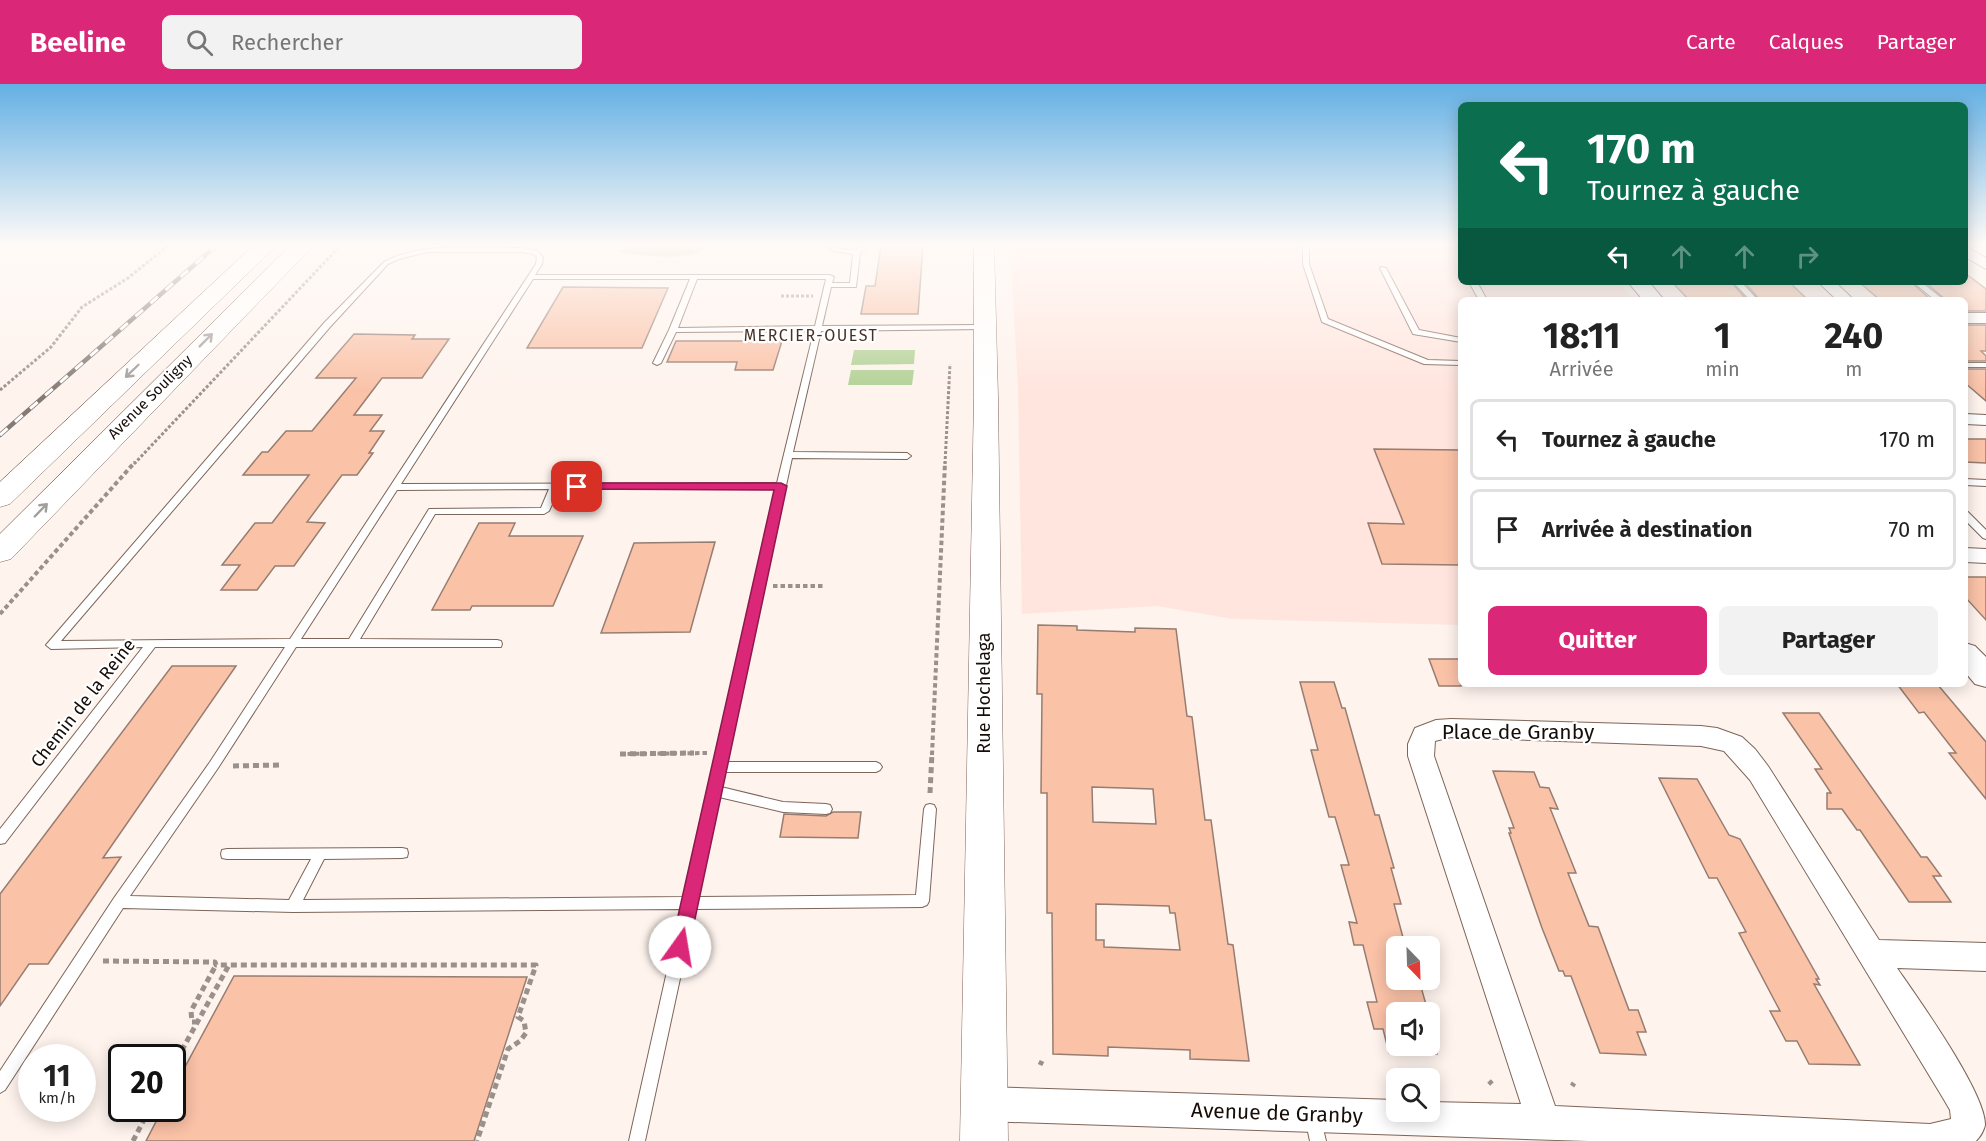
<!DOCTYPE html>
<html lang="fr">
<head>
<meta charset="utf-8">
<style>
  body { margin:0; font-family:"Fira Sans",sans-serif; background:#f2f2f2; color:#222; height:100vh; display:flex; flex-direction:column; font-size:22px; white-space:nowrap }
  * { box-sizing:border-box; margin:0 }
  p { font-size:20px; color:#767676 }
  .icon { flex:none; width:33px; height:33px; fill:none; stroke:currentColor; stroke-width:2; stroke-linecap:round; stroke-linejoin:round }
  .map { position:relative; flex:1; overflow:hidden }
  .details { position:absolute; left:1458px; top:213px; width:510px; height:390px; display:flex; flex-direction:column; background:#fff; border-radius:9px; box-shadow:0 3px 15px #0003 }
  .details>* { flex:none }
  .top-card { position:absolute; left:1458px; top:18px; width:510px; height:183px; border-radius:9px; box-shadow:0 3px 15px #0003; background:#0b6e4f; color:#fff; overflow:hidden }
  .needle { width:39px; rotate:157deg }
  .tools { position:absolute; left:1386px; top:852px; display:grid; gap:12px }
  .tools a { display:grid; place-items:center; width:54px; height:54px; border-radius:9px; background:#fff; box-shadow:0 3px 15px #0003; font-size:30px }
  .speed { position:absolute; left:18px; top:960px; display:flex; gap:12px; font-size:30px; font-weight:700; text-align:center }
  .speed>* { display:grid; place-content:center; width:78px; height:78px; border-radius:50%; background:#fff; box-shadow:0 3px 15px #0003; line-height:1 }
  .speed small { font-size:15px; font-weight:400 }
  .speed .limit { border:3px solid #111; border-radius:9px; background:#fff; color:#111 }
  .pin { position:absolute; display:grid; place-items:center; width:51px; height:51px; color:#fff; margin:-26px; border-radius:12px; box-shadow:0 3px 9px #0006 }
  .me { position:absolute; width:66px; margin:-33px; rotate:13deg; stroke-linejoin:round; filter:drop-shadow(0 0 4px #0008) }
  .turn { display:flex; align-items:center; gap:21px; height:126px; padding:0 30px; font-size:27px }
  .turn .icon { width:78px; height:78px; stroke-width:2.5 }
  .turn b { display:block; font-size:42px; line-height:51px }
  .lanes { display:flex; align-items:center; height:57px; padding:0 30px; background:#0003; justify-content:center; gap:30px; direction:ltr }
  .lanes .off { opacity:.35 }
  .eta { display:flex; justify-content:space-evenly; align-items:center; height:102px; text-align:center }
  .eta b { font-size:36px; font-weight:700; line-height:42px }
  .action { display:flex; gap:12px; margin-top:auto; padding:12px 30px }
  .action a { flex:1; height:69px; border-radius:9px; background:#db2777; color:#fff; font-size:24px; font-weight:700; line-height:69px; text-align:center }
  .action a+a { background:#f2f2f2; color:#222 }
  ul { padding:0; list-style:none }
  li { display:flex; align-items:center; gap:18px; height:81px; margin:0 12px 9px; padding:0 18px; border:3px solid #e0e0e0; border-radius:9px }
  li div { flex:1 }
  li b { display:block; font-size:22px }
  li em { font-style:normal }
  header { display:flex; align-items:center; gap:36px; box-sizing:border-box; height:84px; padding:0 30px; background:#db2777; color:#fff }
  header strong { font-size:28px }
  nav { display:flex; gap:33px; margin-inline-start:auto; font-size:21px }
  .search { width:420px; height:54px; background:#f2f2f2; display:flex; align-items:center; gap:15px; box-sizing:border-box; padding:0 21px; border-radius:9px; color:#767676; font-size:22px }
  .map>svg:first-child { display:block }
</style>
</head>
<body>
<header>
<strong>Beeline</strong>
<div class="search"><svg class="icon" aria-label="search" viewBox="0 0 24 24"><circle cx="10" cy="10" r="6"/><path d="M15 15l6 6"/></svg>Rechercher</div>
<nav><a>Carte</a><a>Calques</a><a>Partager</a></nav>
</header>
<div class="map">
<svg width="1986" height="1057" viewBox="0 0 1986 1057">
  <rect width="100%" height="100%" fill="#fef3ed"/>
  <path fill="#ffe5de" d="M1010,161H1461V198H1618L1634,216H1461V541L1233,535L1157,522L1022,530L1018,303Z"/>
  <path fill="#b2d195" d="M624,161H710C691,180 643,171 619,168L627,162Z
    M854,266H915L914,280L851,281Z
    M851,286H914L912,301H848Z"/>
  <path fill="#fac2a7" stroke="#977d71" stroke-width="1.5" fill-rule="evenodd" d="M881,161H923L918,230H861L866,202H875Z
    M1965,189L1986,205V227H1965V216H1946L1925,198H1965Z
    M1672,198H1731L1747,216H1689Z
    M1744,198H1789L1808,216H1760Z
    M1859,198H1911L1931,216H1880Z
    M563,203L668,204L642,264H527Z
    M1965,241H1986V267H1981L1986,272V277H1965Z
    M354,250L415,251L412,255H449L422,294H382L354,331H382L370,347H384L369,369H373L357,391H342L307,438L325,439L294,482H275L257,506H221L240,481H222L255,439H272L309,391H243L262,368H268L286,347H312L356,294H316Z
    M676,257H782L773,286H735L737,278H667Z
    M1965,285H1986V317L1965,299Z
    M1965,355H1986V379L1965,378Z
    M1374,365L1461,366V481L1382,480L1368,439L1404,440Z
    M479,439H515L509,452H583L553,522H472L470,526H432Z
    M715,458L690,548L601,549L634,459Z
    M1965,493H1986V536L1965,513Z
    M1038,541L1077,542V546L1135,548V544L1176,545L1187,632L1192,633L1205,736H1211L1228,860L1233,861L1249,977L1190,975V966L1108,963V972L1053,970L1052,829H1047V709H1041L1042,610H1037ZM1092,703L1153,705L1156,740L1093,738ZM1096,820L1169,822L1170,829H1175L1180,866L1104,863V856H1096Z
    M1429,575H1461V602H1439Z
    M172,582H236L103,774L121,773L48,880H29L0,922V810Z
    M1300,598H1334L1342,624H1345L1375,731H1379L1394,784H1391L1401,820H1394L1405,861L1410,862H1396V896H1419L1427,924H1424L1425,928H1396V962H1430V943L1437,970L1389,969L1383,945H1374L1367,918H1377L1363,861H1354L1349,838L1357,839L1341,781H1349L1335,733H1329L1311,666H1318Z
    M1897,600L1938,601L1986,658V715L1949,669H1956L1924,628L1919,629Z
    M1783,629H1819L1921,773H1927L1941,792H1933L1951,818H1909L1860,746H1857L1842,725H1827V709H1831L1815,685H1822Z
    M1493,687L1534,688L1540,703L1549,704L1558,725L1550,724L1576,789H1568L1589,842L1598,843L1629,926H1638L1646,948H1637L1646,971L1600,969L1571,892H1565L1563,887H1559L1542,844L1509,749H1511L1509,744H1514Z
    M1659,694L1697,695L1729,751L1740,755L1819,895H1816L1820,901L1814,900L1860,981L1809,980L1797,957H1786L1770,927H1780L1739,849L1746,848L1717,794H1709Z
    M833,728H861L858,754L780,753L784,730L826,732Z
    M234,892L527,893L474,1057H146L163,1024H172V1007Z"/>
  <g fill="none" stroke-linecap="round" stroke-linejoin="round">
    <defs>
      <path id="service" d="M822,161C833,161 842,167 853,166C860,165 865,160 872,161L860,169L856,203H831L822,242L984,241L988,243L984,245L821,247L793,368L907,369L911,372L907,375L792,374L726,678H876L880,680L882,683L880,686L876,688H724L721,703L783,718L826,720L830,721L832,725L830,729L826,730L783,728L719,713L697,813L916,811L924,725L926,721L930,720L934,721L936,725L929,817L927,821L922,823L695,825L645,1057H629L681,825L293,828L123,824L5,1006L0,1009V987L114,814L210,678L285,563H155L5,759L0,760V745L143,563L51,565L46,561L324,239L384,178C422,157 479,164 522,164L537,167L543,173L542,180L535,191H830L834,193L832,199H850L853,170L834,167ZM427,168H522L533,170L537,173L536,180L290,555L61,557L330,243L388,180L399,175ZM533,195H690L669,246L653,279L657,281L661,279L676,248L814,247L777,399L401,400ZM697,195H826L815,242L678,244ZM549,405L541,424L429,425L349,555H301L397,406ZM559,405H776L684,813L303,816L324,775L402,774L407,773L408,769L407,765L402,764L227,765L222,766L221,770L222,774L227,775H311L289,816L130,812L218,684L296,563H501L502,560L501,557L497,556L360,555L435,430H544L549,427Z
        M1303,161H1309V180L1328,235L1428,276L1461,277V281L1424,280L1322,238L1303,180Z
        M1381,183L1386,184L1419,246L1461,254V258L1413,250L1380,184Z
        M1469,198H1477L1487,216H1479Z
        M1733,198H1741L1758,216H1750Z
        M1913,198H1921L1944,216H1935Z
        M1965,279H1986V283H1965Z
        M1965,395L1986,396V402L1965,401Z
        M1965,427L1968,428L1986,446V455L1983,454L1965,436Z
        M1313,1026L1319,1028L1326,1057H1310L1305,1034L1307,1028Z"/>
      <path id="minor" d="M1965,162L1986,174V185L1965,173Z
        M1818,198H1835L1854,216H1837Z
        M1965,229H1986V239H1965Z
        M1965,330L1986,331V341L1965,340Z
        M1965,464L1986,465V479L1965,478Z
        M1451,635L1701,642L1717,644L1742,653L1755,665L1768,682L1879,856L1986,859V887L1897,884C1917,913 1986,1009 1985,1041C1984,1046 1980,1053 1976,1057H1588L984,1037L972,1032L967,1020L972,1008L984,1003L1396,1016V1028H1430V1018L1521,1020L1408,672V660L1415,644L1436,636ZM1451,653L1701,662L1724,667L1750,696L1943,1014L1950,1026L1951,1035L1930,1040L1555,1022L1434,672L1435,657Z"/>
      <path id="tertiary" d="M1628,198H1649L1664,216H1643Z
        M1965,559L1975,562L1986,573V603L1975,600L1965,588Z"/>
      <path id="secondary" d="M974,161H994L998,314L1008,1057H960L974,314Z"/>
      <path id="trunk" d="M254,161H277L10,420L0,423V398Z
        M291,161H314L11,475L0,478V450Z"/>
    </defs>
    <use href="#service" stroke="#7d6559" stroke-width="2"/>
    <use href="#minor" stroke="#7d6559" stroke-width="2"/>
    <use href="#tertiary" stroke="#7d6559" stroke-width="2"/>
    <use href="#secondary" stroke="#7d6559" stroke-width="1"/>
    <use href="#trunk" stroke="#7d6559" stroke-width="1"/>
    <path stroke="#9b918c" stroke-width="3" stroke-dasharray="3 2" stroke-linecap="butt" d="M781,212H813
      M0,306L51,263L82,223L128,194L169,161
      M134,380L341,161
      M945,380L950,280"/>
    <path stroke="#9b918c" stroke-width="4" stroke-dasharray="4.5 3" stroke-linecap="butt" d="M773,502H823
      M0,530L135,378
      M620,670L707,669
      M932,671L945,378"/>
    <path stroke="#9b918c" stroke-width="5" stroke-dasharray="6 4" stroke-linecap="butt" d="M620,670L694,669
      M233,682L280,681
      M930,709L932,669
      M103,877L215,878L216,881H536L518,933L524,937L526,949L520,957L508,965L477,1057
      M198,938H192L191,927L216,881
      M1040,981L1042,977
      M172,984L229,881
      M1489,997L1492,1000
      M1572,1002L1574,999
      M133,1057L150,1024"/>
    <use href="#service" fill="#fff" fill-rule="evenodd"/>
    <use href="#minor" fill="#fff" fill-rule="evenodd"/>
    <use href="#tertiary" fill="#fff" fill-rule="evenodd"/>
    <use href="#secondary" fill="#fff" fill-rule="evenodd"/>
    <use href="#trunk" fill="#fff" fill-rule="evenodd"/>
    <defs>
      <path id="rail" d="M0,351L217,161"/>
    </defs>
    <use href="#rail" stroke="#857b75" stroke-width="4.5"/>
    <use href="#rail" stroke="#fff" stroke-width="3" stroke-dasharray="10" stroke-linecap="butt"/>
  </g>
  <defs><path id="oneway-shaft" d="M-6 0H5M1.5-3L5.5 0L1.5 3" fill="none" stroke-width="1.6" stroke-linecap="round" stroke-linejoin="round" transform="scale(1.5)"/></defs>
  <g stroke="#a29e9c">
    <use href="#oneway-shaft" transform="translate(206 256) rotate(-45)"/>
    <use href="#oneway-shaft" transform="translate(132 287) rotate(136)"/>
    <use href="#oneway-shaft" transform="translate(41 426) rotate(-46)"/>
  </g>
  <linearGradient id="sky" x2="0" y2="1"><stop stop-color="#63b0e4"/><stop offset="0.52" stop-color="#fffaf7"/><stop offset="1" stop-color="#fffaf7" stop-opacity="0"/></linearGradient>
  <rect width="1986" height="309" fill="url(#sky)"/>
  <path fill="#db2777" stroke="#8e194d" stroke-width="1.5" d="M577,399H781L787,402L689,863L687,869L680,871L674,869L671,863L774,406L573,405L571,403Z"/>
  <g text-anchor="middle" stroke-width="4.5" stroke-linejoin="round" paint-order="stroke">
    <g font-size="15" fill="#160d08" stroke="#fff">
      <text transform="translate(150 313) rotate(-45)" y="5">Avenue Souligny</text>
    </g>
    <g font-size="16" letter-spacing="1.5" fill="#473127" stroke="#fff">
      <text x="811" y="257">MERCIER-OUEST</text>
    </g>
    <g font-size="18" fill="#160d08" stroke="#fff">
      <text transform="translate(984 609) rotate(-90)" y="6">Rue Hochelaga</text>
      <text transform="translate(83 619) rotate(-52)" y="6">Chemin de la Reine</text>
    </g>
    <g font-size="21" fill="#160d08" stroke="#fff">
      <text x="1518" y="655">Place de Granby</text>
      <text transform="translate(1277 1029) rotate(2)" y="7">Avenue de Granby</text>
    </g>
  </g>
</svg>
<div class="tools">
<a><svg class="needle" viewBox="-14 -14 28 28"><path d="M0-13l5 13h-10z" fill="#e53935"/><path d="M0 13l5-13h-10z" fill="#767676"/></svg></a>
<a><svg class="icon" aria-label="sound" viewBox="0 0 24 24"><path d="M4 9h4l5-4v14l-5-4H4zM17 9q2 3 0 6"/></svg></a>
<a><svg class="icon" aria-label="search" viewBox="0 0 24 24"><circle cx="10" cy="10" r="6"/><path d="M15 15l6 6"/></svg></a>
</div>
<div class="speed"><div>11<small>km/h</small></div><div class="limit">20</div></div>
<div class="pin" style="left:577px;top:403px;background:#d93025"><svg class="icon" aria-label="arrive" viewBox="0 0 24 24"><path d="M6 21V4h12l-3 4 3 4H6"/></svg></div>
<svg class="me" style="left:680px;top:863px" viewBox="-20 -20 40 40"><circle r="19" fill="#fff"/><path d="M0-13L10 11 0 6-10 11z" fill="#db2777"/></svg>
<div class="top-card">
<div class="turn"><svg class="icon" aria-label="left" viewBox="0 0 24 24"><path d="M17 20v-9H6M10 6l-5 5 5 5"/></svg><div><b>170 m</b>Tournez à gauche</div></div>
<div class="lanes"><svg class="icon" aria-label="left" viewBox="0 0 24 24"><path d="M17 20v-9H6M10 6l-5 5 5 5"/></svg><svg class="icon off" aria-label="ahead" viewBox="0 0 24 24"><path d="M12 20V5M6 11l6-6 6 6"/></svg><svg class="icon off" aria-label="ahead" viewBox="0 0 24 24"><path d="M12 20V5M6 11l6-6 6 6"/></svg><svg class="icon off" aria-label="right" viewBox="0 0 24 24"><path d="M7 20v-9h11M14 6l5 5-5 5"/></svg></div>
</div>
<section class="details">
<div class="eta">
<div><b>18:11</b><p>Arrivée</p></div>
<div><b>1</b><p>min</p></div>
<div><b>240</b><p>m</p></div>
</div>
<ul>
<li><svg class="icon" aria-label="left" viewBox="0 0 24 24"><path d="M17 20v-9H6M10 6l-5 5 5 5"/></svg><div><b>Tournez à gauche</b></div><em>170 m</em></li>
<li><svg class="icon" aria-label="arrive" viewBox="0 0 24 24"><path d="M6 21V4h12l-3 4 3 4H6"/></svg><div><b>Arrivée à destination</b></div><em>70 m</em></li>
</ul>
<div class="action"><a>Quitter</a><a>Partager</a></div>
</section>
</div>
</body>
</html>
